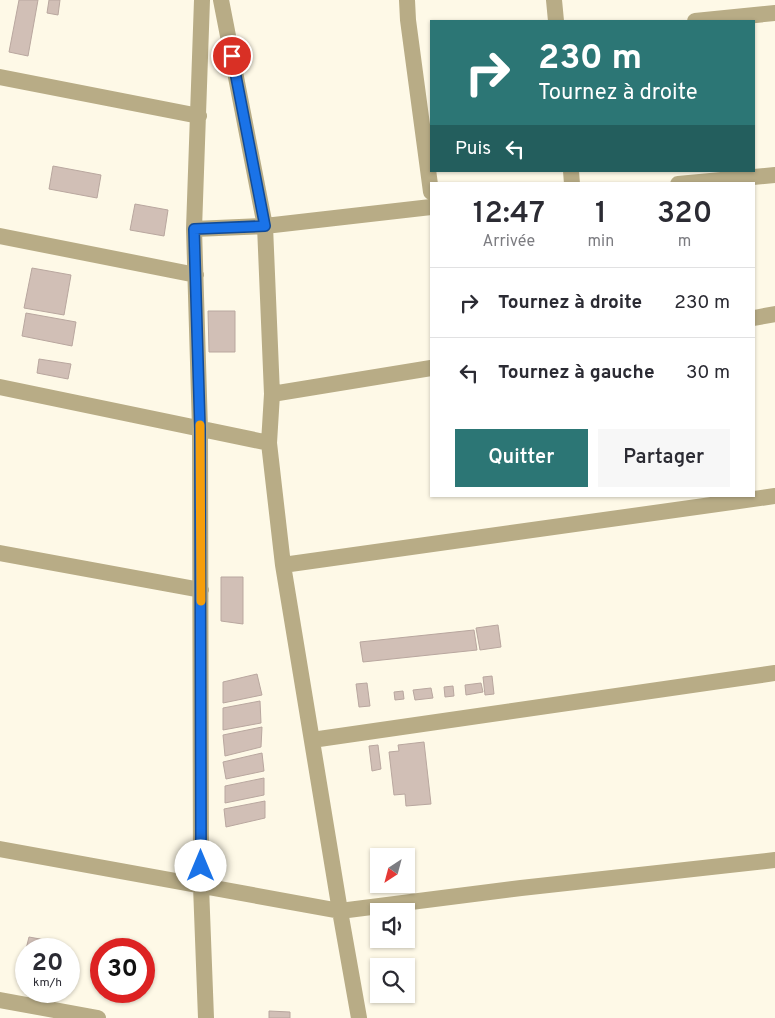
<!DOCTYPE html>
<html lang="fr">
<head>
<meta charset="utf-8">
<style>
  body { margin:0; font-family:Overpass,sans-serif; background:#f7f7f7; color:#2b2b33; height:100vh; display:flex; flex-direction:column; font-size:19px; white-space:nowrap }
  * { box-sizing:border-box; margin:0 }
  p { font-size:16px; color:#7c7c81 }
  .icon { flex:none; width:28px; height:28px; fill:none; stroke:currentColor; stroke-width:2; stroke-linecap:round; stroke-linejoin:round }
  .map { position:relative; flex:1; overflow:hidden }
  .drawer { position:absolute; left:430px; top:182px; width:325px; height:315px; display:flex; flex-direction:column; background:#fff; border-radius:0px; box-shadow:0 1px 4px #0004 }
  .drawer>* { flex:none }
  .guide { position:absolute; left:430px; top:20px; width:325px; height:152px; border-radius:0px; box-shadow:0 1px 4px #0004; background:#2c7675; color:#fff; overflow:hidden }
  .needle { width:32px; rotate:216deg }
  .tools { position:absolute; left:370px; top:848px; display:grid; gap:10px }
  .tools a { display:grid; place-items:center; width:45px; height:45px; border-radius:0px; background:#fff; box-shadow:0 1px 4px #0004; font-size:25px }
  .speed { position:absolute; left:15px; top:938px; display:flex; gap:10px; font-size:25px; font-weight:700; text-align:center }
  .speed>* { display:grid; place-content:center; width:65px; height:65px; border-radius:50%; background:#fff; box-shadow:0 1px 4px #0004; line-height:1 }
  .speed small { font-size:12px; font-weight:400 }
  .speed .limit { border:8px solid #d22; background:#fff; color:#111 }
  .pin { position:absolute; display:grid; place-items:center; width:42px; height:42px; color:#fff; margin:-21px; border:2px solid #fff; border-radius:50%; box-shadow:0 1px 5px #0007 }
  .me { position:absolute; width:55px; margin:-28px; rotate:0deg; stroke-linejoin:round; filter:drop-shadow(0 0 4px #0008) }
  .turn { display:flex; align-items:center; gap:18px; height:105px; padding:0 25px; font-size:22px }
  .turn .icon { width:65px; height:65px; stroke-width:2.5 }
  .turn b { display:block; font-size:35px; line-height:42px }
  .then { display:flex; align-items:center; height:48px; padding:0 25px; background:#0003; gap:10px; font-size:19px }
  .eta { display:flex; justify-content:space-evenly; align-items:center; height:85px; text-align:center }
  .eta b { font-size:30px; font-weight:600; line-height:35px }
  .action { display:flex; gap:10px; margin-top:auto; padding:10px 25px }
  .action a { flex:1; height:58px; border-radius:0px; background:#2c7675; color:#fff; font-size:20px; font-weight:600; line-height:58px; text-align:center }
  .action a+a { background:#f7f7f7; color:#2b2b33 }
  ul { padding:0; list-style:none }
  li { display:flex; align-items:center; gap:15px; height:70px; padding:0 25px; border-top:1px solid #e1e1e2 }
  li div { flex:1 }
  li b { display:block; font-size:19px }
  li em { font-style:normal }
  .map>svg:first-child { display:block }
</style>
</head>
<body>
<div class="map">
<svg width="775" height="1018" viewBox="0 0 775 1018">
  <rect width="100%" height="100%" fill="#fef9e7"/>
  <path fill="#d1bfb6" stroke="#b9a79f" d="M19,0H38L28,56L9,52Z
    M49,0H60L58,15L47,13Z
    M53,166L101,175L97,198L49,189Z
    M135,204L168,210L164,236L130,230Z
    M32,268L71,275L64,315L24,308Z
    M208,311H235V352H209Z
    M26,313L76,322L72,346L22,336Z
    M39,359L71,364L68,379L37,373Z
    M221,577H243V624L221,621Z
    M498,625L501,647L480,650L476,628Z
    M474,630L477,650L363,662L360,642Z
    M257,674L262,695L223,703V682Z
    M492,676L494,694L485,695L483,677Z
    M367,683L370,706L359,707L356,684Z
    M481,683L483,692L466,695L465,685Z
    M453,686L454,696L445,697L444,687Z
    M431,688L433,698L415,700L413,690Z
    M403,691L404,699L395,700L394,692Z
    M260,701L261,723L223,730V708Z
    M262,727L261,747L225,756L223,735Z
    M424,742L431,804L406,806L405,794L394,795L389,752L399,751L398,745Z
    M378,745L381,769L372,771L369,746Z
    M262,753L264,771L226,779L223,762Z
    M264,778V795L225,803V786Z
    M265,801V818L226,827L224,809Z
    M29,937L62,943L61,949H26Z
    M269,1011L290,1012V1018H269Z"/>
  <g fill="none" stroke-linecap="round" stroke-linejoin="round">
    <path stroke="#b8ac86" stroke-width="16" d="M202,0L194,229L200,429L201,886L206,1018
      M221,0L265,226L272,394L269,443L283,565L340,911L359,1018
      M407,0L408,20L431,192
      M554,0L556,21
      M695,21L775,13
      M0,77L199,116
      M571,171L572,184
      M678,184L775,175
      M194,229L265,226L431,207
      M0,236L196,275
      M754,318L775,314
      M0,387L269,443
      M272,394L431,368
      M0,553L201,590
      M283,565L775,496
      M312,740L775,673
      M0,849L340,911L521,888L775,860
      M0,1000L98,1018"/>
  </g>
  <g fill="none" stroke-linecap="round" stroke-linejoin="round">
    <defs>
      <path id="route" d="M201,866L200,429L194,229L265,226L232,56"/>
    </defs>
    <use href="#route" stroke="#114b97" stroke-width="12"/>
    <use href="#route" stroke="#1a73e8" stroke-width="9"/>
    <path stroke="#f59e0b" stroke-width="9" d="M200,425L201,601"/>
  </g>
</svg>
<div class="tools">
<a><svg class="needle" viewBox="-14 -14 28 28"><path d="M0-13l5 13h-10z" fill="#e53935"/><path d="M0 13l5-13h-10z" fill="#7c7c81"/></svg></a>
<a><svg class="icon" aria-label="sound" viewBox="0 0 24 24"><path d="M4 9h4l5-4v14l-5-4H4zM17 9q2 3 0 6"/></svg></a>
<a><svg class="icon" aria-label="search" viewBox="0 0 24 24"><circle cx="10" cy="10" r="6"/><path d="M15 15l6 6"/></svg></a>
</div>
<div class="speed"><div>20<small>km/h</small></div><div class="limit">30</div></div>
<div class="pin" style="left:232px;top:56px;background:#d93025"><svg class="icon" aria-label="arrive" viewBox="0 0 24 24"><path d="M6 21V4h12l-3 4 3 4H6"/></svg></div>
<svg class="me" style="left:201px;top:866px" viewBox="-20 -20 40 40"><circle r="19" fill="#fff"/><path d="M0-13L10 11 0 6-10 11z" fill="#1a73e8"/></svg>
<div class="guide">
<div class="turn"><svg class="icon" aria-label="right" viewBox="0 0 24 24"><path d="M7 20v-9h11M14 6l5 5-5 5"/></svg><div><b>230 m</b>Tournez à droite</div></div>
<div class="then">Puis<svg class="icon" aria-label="left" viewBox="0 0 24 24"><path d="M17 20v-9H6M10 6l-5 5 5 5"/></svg></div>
</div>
<section class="drawer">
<div class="eta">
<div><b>12:47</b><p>Arrivée</p></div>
<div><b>1</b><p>min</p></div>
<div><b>320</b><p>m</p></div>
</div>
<ul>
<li><svg class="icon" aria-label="right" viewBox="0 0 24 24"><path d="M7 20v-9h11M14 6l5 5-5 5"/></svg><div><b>Tournez à droite</b></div><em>230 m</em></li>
<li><svg class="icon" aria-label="left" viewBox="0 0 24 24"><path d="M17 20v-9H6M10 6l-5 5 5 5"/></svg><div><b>Tournez à gauche</b></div><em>30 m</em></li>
</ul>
<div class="action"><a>Quitter</a><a>Partager</a></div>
</section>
</div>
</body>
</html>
